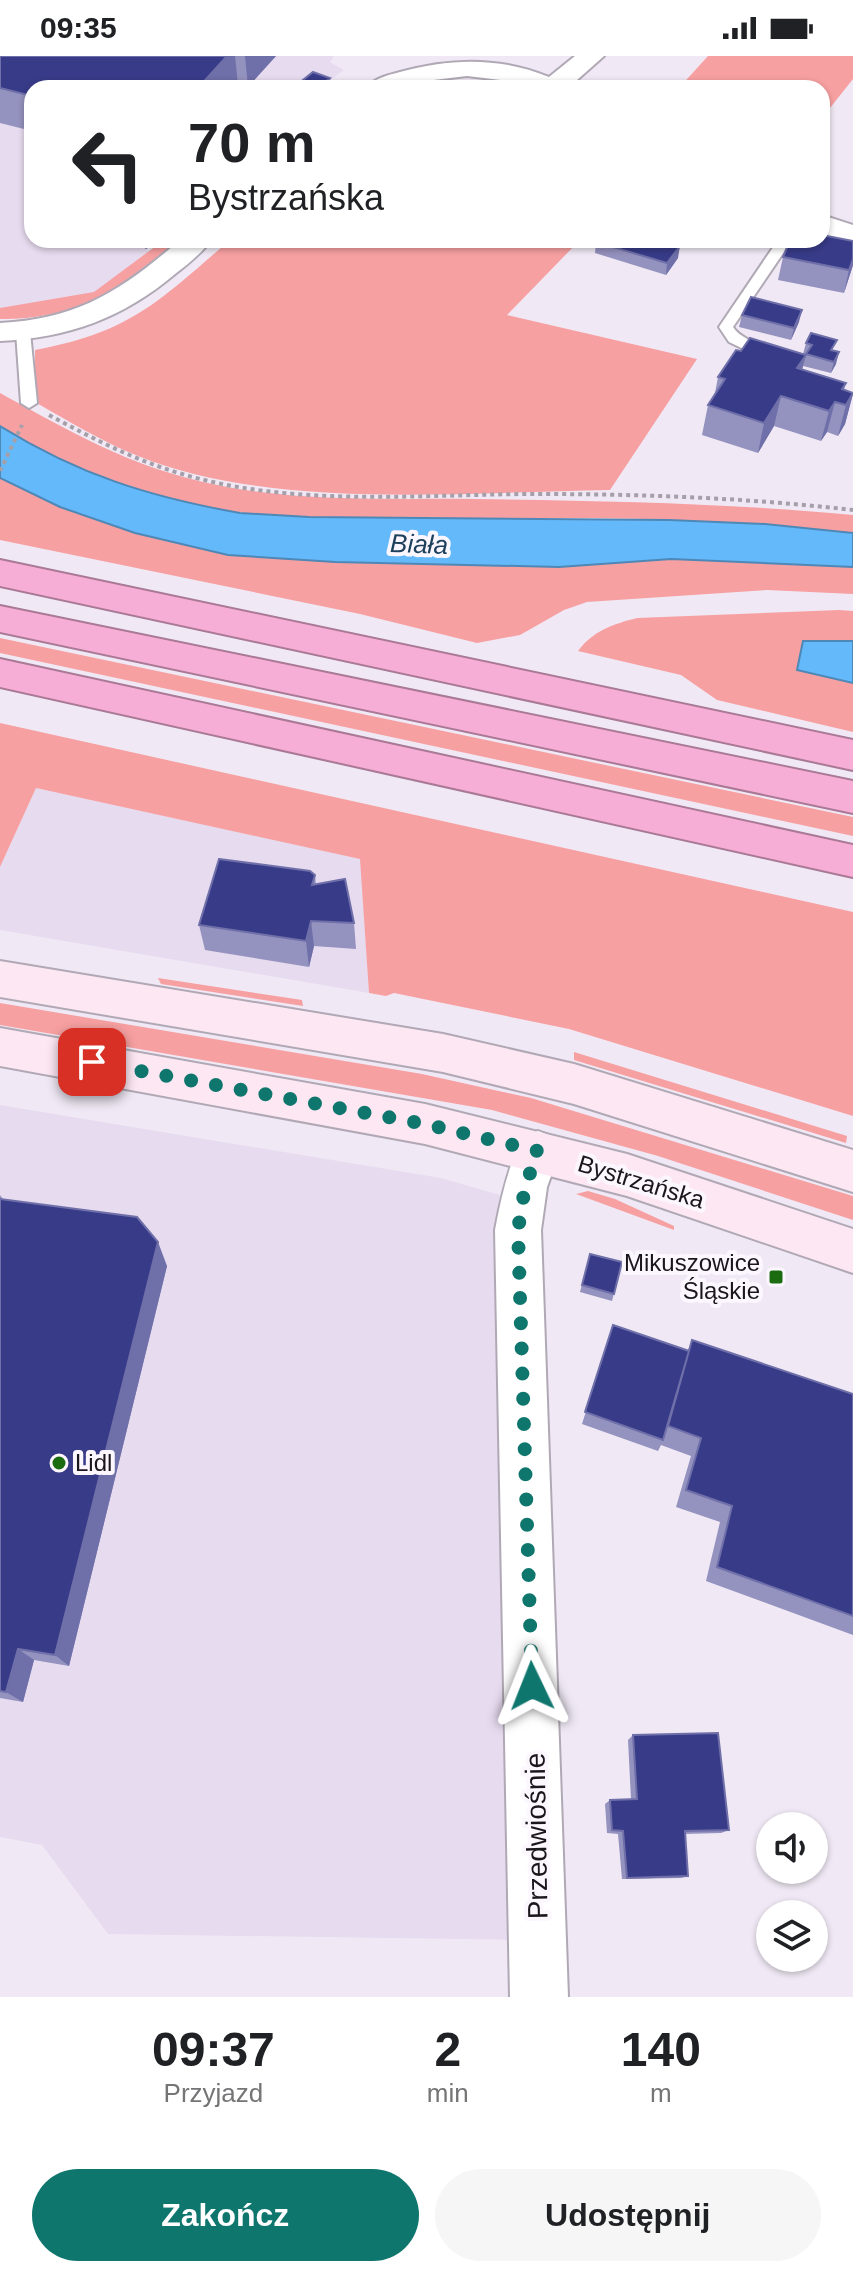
<!DOCTYPE html>
<html lang="pl">
<head>
<meta charset="utf-8">
<style>
  body { margin:0; font-family:Arial,sans-serif; background:#f6f6f6; color:#202124; height:100vh; display:flex; flex-direction:column; font-size:30px; white-space:nowrap }
  * { box-sizing:border-box; margin:0 }
  p { font-size:26px; color:#757577 }
  .icon { flex:none; width:44px; height:44px; fill:none; stroke:currentColor; stroke-width:2; stroke-linecap:round; stroke-linejoin:round }
  .map { position:relative; height:1941px; overflow:hidden }
  .panel { display:flex; flex-direction:column; background:#fff; flex:1 }
  .panel>* { flex:none }
  .guide { position:absolute; left:24px; top:24px; width:806px; height:168px; border-radius:24px; box-shadow:0 2px 6px #0004; background:#fff; color:#202124; overflow:hidden }
  .controls { position:absolute; left:756px; top:1756px; display:grid; gap:16px }
  .controls a { display:grid; place-items:center; width:72px; height:72px; border-radius:50%; background:#fff; box-shadow:0 2px 6px #0004; font-size:40px }
  .pin { position:absolute; display:grid; place-items:center; width:68px; height:68px; color:#fff; margin:-34px; border-radius:16px; box-shadow:0 4px 12px #0006 }
  .me { position:absolute; width:88px; margin:-44px; rotate:358deg; stroke-linejoin:round; filter:drop-shadow(0 0 6px #0008) }
  .turn { display:flex; align-items:center; gap:28px; height:168px; padding:0 32px; font-size:36px }
  .turn .icon { width:104px; height:104px; stroke-width:2.5 }
  .turn b { display:block; font-size:56px; line-height:68px }
  .eta { display:flex; justify-content:space-evenly; align-items:center; height:136px; text-align:center }
  .eta b { font-size:48px; font-weight:800; line-height:56px }
  .button { display:flex; gap:16px; margin-top:auto; padding:16px 32px }
  .button a { flex:1; height:92px; border-radius:48px; background:#0f766e; color:#fff; font-size:32px; font-weight:800; line-height:92px; text-align:center }
  .button a+a { background:#f6f6f6; color:#202124 }
  .status { display:flex; justify-content:space-between; align-items:center; height:56px; padding:0 40px; background:#fff; direction:ltr }
  .status svg { height:22px; fill:currentColor }
  .map>svg:first-child { display:block }
</style>
</head>
<body>
<div class="status"><b>09:35</b><svg viewBox="0 0 49 12"><path d="M0 12V9h3v3zM5 12V6h3v6zM10 12V3h3v9zM15 12V0h3v12zM26 1h20v11H26zM47 4h2v5h-2z"/></svg></div>
<div class="map">
<svg width="853" height="1941" viewBox="0 0 853 1941">
  <rect width="100%" height="100%" fill="#f0e9f5"/>
  <path fill="#e7dbef" d="M0,0H334L330,6L344,14L322,30L308,32H32V184H125L155,198L98,240L0,257Z
    M36,732L361,803L369,937L0,874V811Z
    M0,1049L441,1122L500,1139L497,1163L522,1884L108,1878L42,1789L0,1781Z"/>
  <path fill="#f7a0a1" d="M708,0H853V23L822,62V32H679Z
    M164,184H179C119,231 80,264 0,263V252L94,236Z
    M230,184H580L507,259L697,303L610,434C464,436 274,455 138,400C101,385 68,365 35,346V294C131,276 158,246 230,184Z
    M0,337C55,367 110,399 170,417C269,448 375,442 477,443C603,445 728,447 853,459V477C767,468 680,463 594,462C456,462 299,475 165,443C108,430 50,401 0,370Z
    M0,422L60,451L135,477L228,499L559,511L671,503L853,511V538L767,534L587,546L564,554L520,579L477,587L360,558L0,484Z
    M839,554L853,555V585H803L797,614L853,627V676L717,644L681,619L578,595C593,575 613,568 637,562Z
    M0,582L853,761V780L0,597Z
    M0,667L853,856V1060L569,973L394,937L386,940L369,937L360,803L36,732L0,811Z
    M158,922L302,944L303,950L161,928Z
    M0,947L422,1018L531,1042L853,1140V1164L658,1100L492,1054L0,969Z
    M574,996L847,1080L846,1087L574,1004Z
    M588,1135L615,1143L674,1170V1174L576,1138Z"/>
  <path fill="#64b9fa" stroke="#4e88b7" stroke-width="2" d="M0,370C79,419 150,441 240,457L309,461L669,464L765,468L853,477V511L671,503L559,511L335,506L228,499L135,477L60,451L0,422Z
    M803,585H853V627L797,614Z"/>
  <g fill="none" stroke-linecap="round" stroke-linejoin="round">
    <defs>
      <path id="service" d="M778,184H792L733,271C740,282 752,283 759,292L752,297L729,286L719,271Z
        M23,271L30,276L37,347L29,352L21,347L16,276Z"/>
      <path id="minor" d="M575,0H604L568,32H531L509,25L467,20L425,25L403,32H367C374,22 389,19 400,16C450,2 501,1 549,21Z
        M822,159L853,169V188L822,178Z
        M180,184H211C202,197 188,208 175,218C123,262 68,282 0,285V267C79,263 122,234 180,184Z
        M538,1075L554,1081L560,1095L547,1131L541,1174L568,1941H510L495,1174C501,1141 508,1112 522,1081Z"/>
      <path id="secondary" d="M0,905L443,978L574,1008L853,1094V1136L574,1048L443,1016L0,941Z
        M0,972L425,1048L627,1098L853,1173V1217L627,1140L425,1088L0,1010Z"/>
      <path id="motorway" d="M0,504L853,684V714L0,530Z
        M0,550L853,725V757L0,576Z
        M0,603L853,789V821L0,631Z"/>
    </defs>
    <use href="#service" stroke="#b0a9b5" stroke-width="4"/>
    <use href="#minor" stroke="#b0a9b5" stroke-width="4"/>
    <use href="#secondary" stroke="#b0a9b5" stroke-width="4"/>
    <use href="#motorway" stroke="#a97995" stroke-width="4"/>
    <path stroke="#a49fa8" stroke-width="4" stroke-dasharray="4 4" stroke-linecap="butt" d="M49,359C92,382 134,404 182,418C296,452 421,438 538,438C643,438 748,442 853,454
      M0,415L22,369"/>
    <use href="#service" fill="#fff" fill-rule="evenodd"/>
    <use href="#minor" fill="#fff" fill-rule="evenodd"/>
    <use href="#secondary" fill="#fde7f3" fill-rule="evenodd"/>
    <use href="#motorway" fill="#f7aed6" fill-rule="evenodd"/>
  </g>
  <path fill="#9492be" d="M0,0H276L248,31L238,29L32,32V75L0,67Z
    M128,184H158L146,193Z
    M596,186L678,202L666,219L595,197Z
    M783,201L853,209L844,237L778,224Z
    M742,259L799,266L791,284L739,271Z
    M806,287L834,295L836,308L831,317L803,310L805,299L802,314L846,327L844,334L853,337L845,368L838,380L827,376L821,385L774,370L758,397L702,379L708,349L715,337L718,321L741,295L803,298Z
    M315,819L316,829L354,867L356,893L314,890L309,911L205,894L199,869Z
    M0,1139L3,1143L167,1210L69,1610L34,1604L23,1646L0,1642Z
    M590,1198L622,1206L612,1245L580,1236Z
    M613,1269L688,1294L692,1284L853,1338V1579L706,1525L720,1466L676,1451L691,1400L661,1389L658,1395L582,1368Z
    M633,1679L729,1774L721,1777L685,1778L688,1820L681,1822L622,1823L618,1778L607,1777L605,1748L610,1744L631,1743L628,1684Z"/>
  <path fill="#6f6fa9" d="M227,0H235L238,29L236,32H198Z
    M245,0H276L248,31Z
    M330,22L331,32H318Z
    M145,184H158L146,193Z
    M680,190L678,202L666,219L667,207Z
    M853,203V209L844,237L849,214Z
    M802,254L799,266L791,284L794,272Z
    M839,296L836,308L831,317L834,306Z
    M806,299L798,329L797,312Z
    M853,338L845,368L838,380L846,349Z
    M781,340L774,370L758,397L764,367Z
    M835,346L827,376L821,385L829,355Z
    M311,865L314,890L309,911L306,885Z
    M158,1186L167,1210L69,1610L55,1599Z
    M18,1593L34,1604L23,1646L6,1636Z"/>
  <path fill="#383b88" stroke="#6f6fa9" stroke-width="2" d="M0,0H227L198,32H32V40L0,32Z
    M313,16L330,22L318,32H293Z
    M408,27L422,32H401Z
    M822,179L853,185V203L849,214L783,201L790,184H822Z
    M597,184H660L680,190L667,207L596,186Z
    M751,241L802,254L794,272L742,259Z
    M811,277L837,284L831,294L839,296L834,306L806,298L812,289L806,287Z
    M750,282L806,299L797,312L846,327L842,333L853,337L846,349L835,346L829,355L781,340L764,367L708,349L725,323L718,321L736,294L741,295Z
    M219,803L310,815L315,819L312,829L345,823L354,867L311,865L306,885L199,869Z
    M0,1143L137,1161L158,1186L55,1599L18,1593L6,1636L0,1635Z
    M590,1198L622,1206L614,1238L582,1229Z
    M613,1269L689,1295L663,1384L585,1356Z
    M692,1284L853,1338V1560L717,1511L732,1450L686,1434L701,1382L668,1370Z
    M718,1677L729,1774L685,1775L688,1820L627,1822L623,1775L612,1774L610,1744L637,1743L633,1679Z"/>
  <g fill="none" stroke-linecap="round" stroke-linejoin="round">
    <path stroke="#0f766e" stroke-width="14" stroke-dasharray="0 25.2" d="M92,1006L425,1068L538,1095L525,1131L518,1174L532,1630"/>
  </g>
  <g fill="#1b6c11" stroke="#fcf7ff" stroke-width="3">
    <rect x="768" y="1213" width="16" height="16" rx="4"/>
    <circle cx="59" cy="1407" r="8"/>
  </g>
  <g text-anchor="middle" stroke-width="8" stroke-linejoin="round" paint-order="stroke">
    <g font-size="24" fill="#19171b" stroke="#fcf7ff">
      <text transform="translate(641 1126) rotate(17)" y="8">Bystrzańska</text>
    </g>
    <g font-size="24" fill="#19171b" stroke="#fcf7ff" text-anchor="end">
      <text x="760" y="1215">Mikuszowice<tspan x="760" dy="28">Śląskie</tspan></text>
      <text x="75" y="1415" text-anchor="start">Lidl</text>
    </g>
    <g font-size="26" font-style="italic" fill="#1d405b" stroke="#fcf7ff">
      <text transform="translate(419 488) rotate(2)" y="9">Biała</text>
    </g>
    <g font-size="28" fill="#19171b" stroke="#fcf7ff">
      <text transform="translate(536 1780) rotate(-91)" y="10">Przedwiośnie</text>
    </g>
  </g>
</svg>
<div class="controls">
<a><svg class="icon" aria-label="sound" viewBox="0 0 24 24"><path d="M4 9h4l5-4v14l-5-4H4zM17 9q2 3 0 6"/></svg></a>
<a><svg class="icon" aria-label="layers" viewBox="0 0 24 24"><path d="M12 4l9 5-9 5-9-5zM3 14l9 5 9-5"/></svg></a>
</div>
<div class="pin" style="left:92px;top:1006px;background:#d93025"><svg class="icon" aria-label="arrive" viewBox="0 0 24 24"><path d="M6 21V4h12l-3 4 3 4H6"/></svg></div>
<svg class="me" style="left:532px;top:1630px" viewBox="-20 -20 40 40"><path d="M0-17L14 15 0 8-14 15z" fill="#0f766e" stroke="#fff" stroke-width="4"/></svg>
<div class="guide">
<div class="turn"><svg class="icon" aria-label="left" viewBox="0 0 24 24"><path d="M17 20v-9H6M10 6l-5 5 5 5"/></svg><div><b>70 m</b>Bystrzańska</div></div>
</div>
</div>
<section class="panel">
<div class="eta">
<div><b>09:37</b><p>Przyjazd</p></div>
<div><b>2</b><p>min</p></div>
<div><b>140</b><p>m</p></div>
</div>
<div class="button"><a>Zakończ</a><a>Udostępnij</a></div>
</section>
</body>
</html>
